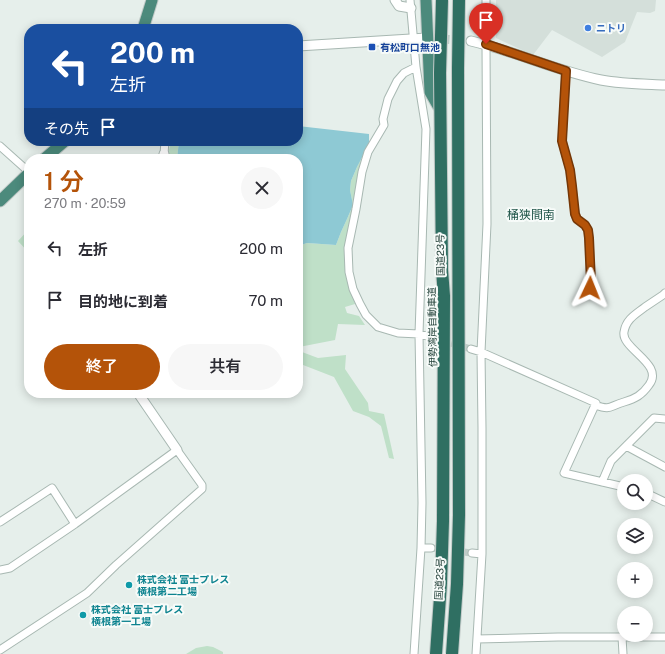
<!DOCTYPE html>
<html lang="ja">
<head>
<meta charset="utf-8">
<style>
  body { margin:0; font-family:"Public Sans","Noto Sans JP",sans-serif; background:#f7f7f7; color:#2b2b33; height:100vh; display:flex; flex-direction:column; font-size:15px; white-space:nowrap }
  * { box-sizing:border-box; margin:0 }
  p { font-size:13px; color:#7c7c81 }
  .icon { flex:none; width:22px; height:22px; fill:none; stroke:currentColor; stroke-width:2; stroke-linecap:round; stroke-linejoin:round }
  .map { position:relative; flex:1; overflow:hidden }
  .panel { position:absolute; left:24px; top:154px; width:279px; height:244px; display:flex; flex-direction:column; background:#fff; border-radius:16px; box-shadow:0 2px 10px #0003 }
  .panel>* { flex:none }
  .top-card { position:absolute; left:24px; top:24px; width:279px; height:122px; border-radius:16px; box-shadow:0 2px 10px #0003; background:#1a4fa0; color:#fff; overflow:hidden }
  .buttons { position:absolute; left:617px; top:474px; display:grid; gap:8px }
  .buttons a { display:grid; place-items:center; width:36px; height:36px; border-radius:50%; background:#fff; box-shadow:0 2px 10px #0003; font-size:20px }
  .pin { position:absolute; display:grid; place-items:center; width:34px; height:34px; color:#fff; margin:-41px -17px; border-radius:50% 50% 50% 0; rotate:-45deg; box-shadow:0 0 4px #0007 }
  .pin .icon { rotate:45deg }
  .me { position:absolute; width:44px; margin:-22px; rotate:2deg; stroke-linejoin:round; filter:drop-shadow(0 0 3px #0008) }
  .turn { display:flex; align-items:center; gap:14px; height:84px; padding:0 20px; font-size:18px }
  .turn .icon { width:52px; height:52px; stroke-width:2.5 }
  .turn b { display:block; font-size:28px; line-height:34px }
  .then { display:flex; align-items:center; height:38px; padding:0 20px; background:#0003; gap:8px; font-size:15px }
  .round { display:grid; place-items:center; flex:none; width:42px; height:42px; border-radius:21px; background:#f7f7f7 }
  .head { display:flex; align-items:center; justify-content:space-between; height:68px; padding:0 20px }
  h1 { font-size:24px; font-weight:600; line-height:30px; color:#b45309 }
  .button { display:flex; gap:8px; margin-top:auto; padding:8px 20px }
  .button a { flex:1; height:46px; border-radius:24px; background:#b45309; color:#fff; font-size:16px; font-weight:600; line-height:46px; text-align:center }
  .button a+a { background:#f7f7f7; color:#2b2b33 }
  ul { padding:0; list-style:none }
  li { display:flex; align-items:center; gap:12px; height:52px; padding:0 20px }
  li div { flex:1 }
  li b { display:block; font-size:15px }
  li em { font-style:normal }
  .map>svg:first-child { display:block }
</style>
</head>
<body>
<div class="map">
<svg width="665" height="654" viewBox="0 0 665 654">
  <rect width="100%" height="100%" fill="#e6efeb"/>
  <path fill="#d4dfda" d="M496,0H656L655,11L650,13L637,12L625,42L602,57L552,30L533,55L496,38Z"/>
  <path fill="#bfe0c8" d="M171,141H179L177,159H167Z
    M361,159L348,276L355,304L345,307L347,313L359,316L365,325L338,324L335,340L299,347L302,352L318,358L346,355L345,369L368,403L369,411L384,414L394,459L389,458L381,426L369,417L353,411L334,377L298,363V246L307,243L336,245L341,232L347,219L353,205L350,190L351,181L357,167Z
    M29,229V253L18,241Z
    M207,646L213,647L223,652V654H186L196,648Z"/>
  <path fill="#8ec9d4" d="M298,126L369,134V144L357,167L351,181L350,190L353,205L347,219L341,232L336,245L307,243L298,246V159H177L179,141H298Z"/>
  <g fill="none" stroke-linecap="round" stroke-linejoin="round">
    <path stroke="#bfccc8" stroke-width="7" stroke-dasharray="7 3.5" stroke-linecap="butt" d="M431,337L471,349
      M431,548L472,553"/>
    <path stroke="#bfccc8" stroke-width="9" stroke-dasharray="9 4.5" stroke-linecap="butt" d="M427,38L471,41"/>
    <defs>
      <path id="minor" d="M410,0L416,67L426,129L419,334L422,503L421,548L414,654
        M416,67L404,73L397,81L388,99L383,119L384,125L368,152L362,172L356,209L348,248L349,272L353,289L360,304L366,315L378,327L398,333L419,334L431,337
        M566,71L562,141L570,170L572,186L575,214L577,219L585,225L588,230L589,238L591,281L590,288
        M0,146L29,172
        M164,154L165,141
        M471,349L481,352L596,403L564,473L624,487
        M595,405C612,411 609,406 624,402C635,399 642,395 649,385C665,364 621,349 624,332C626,319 636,314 645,307C651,303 657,299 663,295L665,293
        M626,446L665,467
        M602,482L611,461L654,418L665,419
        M646,493L665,502
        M0,522L52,488L75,524
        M421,548H431
        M472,553L482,554
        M0,570L10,568L75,524L177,450L202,485V489L116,565L87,593L0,650
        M622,637L623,654
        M477,639L558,637H665
        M476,654L482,554V428L481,352L487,224L486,44V0"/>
      <path id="tertiary" d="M395,0L399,6L411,8
        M471,41C515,51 556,71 601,80C622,84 644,84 665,85
        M298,46L427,38
        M163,159L164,154
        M138,393L177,450"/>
      <path id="trunk" d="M426,0L430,92L438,106
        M143,29L152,0
        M44,159L65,141
        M0,201L29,173"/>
    </defs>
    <use href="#minor" stroke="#a8b8b2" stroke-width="9"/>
    <use href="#tertiary" stroke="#a8b8b2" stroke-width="11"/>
    <use href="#trunk" stroke="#c2cac8" stroke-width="13"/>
    <use href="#minor" stroke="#fff" stroke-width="7"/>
    <use href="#tertiary" stroke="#fff" stroke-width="9"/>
    <use href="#trunk" stroke="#4c8a7c" stroke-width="11"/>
    <defs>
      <path id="motorway-bridge" d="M436,654L441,583L443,521L444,296L442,270L440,73L442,0
        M452,654L457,584L459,515L458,68L459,0"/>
    </defs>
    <use href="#motorway-bridge" stroke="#c2cac8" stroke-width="14" stroke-linecap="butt"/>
    <use href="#motorway-bridge" stroke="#2f6f62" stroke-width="12"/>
  </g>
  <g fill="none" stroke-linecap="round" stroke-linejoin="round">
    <defs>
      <path id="route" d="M486,44L566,71L562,141L570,170L572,186L575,214L577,219L585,225L588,230L589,238L591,282L590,288"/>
    </defs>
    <use href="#route" stroke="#753606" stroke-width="10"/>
    <use href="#route" stroke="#b45309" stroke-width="7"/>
  </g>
  <circle fill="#3f7fe0" stroke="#f7fbf9" stroke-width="1.5" cx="588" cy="28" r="4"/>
  <rect fill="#1a4fb4" stroke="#f7fbf9" stroke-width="1.5" x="368" y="43" width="8" height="8" rx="2"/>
  <g fill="#0f9aa8" stroke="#f7fbf9" stroke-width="1.5">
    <circle cx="129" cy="585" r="4"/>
    <circle cx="83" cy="615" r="4"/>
  </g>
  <g text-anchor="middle" stroke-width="4" stroke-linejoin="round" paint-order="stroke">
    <g font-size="10" font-weight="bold" fill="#366cbe" stroke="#f7fbf9" text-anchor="start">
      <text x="596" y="32">ニトリ</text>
    </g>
    <g font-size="10" font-weight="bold" fill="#164399" stroke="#f7fbf9" text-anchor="start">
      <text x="380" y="51">有松町口無池</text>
    </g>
    <g font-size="10" fill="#24423a" stroke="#f7fbf9">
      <text transform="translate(440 255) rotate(-91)" y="4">国道23号</text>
      <text transform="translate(432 327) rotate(-91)" y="4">伊勢湾岸自動車道</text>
      <text transform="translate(439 579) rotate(-87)" y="4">国道23号</text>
    </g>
    <g font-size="10" font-weight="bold" fill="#0d838f" stroke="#f7fbf9" text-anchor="start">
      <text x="137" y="583">株式会社 富士プレス<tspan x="137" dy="12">横根第二工場</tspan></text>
      <text x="91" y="613">株式会社 富士プレス<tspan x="91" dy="12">横根第一工場</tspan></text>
    </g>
    <g font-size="12" fill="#1f5548" stroke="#f7fbf9">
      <text x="531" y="219">桶狭間南</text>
    </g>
  </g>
</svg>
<div class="buttons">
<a><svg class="icon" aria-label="search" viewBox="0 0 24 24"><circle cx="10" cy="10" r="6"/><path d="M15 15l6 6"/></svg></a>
<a><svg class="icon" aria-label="layers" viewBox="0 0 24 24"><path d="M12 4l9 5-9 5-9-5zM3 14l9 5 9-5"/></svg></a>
<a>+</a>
<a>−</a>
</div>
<div class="pin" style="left:486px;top:44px;background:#d93025"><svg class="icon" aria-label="arrive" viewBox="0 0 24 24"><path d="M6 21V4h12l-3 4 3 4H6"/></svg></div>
<svg class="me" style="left:590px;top:288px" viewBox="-20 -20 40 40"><path d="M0-17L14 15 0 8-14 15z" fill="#b45309" stroke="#fff" stroke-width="4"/></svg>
<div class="top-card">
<div class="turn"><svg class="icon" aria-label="left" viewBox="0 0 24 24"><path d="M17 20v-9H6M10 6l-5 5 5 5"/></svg><div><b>200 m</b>左折</div></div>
<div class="then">その先<svg class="icon" aria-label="arrive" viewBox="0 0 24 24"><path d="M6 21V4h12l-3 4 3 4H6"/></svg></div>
</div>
<section class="panel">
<div class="head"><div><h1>1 分</h1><p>270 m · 20:59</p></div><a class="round"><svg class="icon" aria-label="close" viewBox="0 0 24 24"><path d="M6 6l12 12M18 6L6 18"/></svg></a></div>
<ul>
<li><svg class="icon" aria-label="left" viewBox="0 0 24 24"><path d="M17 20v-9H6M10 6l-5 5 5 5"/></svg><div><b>左折</b></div><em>200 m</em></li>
<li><svg class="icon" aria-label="arrive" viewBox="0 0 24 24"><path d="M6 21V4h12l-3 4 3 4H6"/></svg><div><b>目的地に到着</b></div><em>70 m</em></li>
</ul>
<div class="button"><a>終了</a><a>共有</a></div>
</section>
</div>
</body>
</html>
